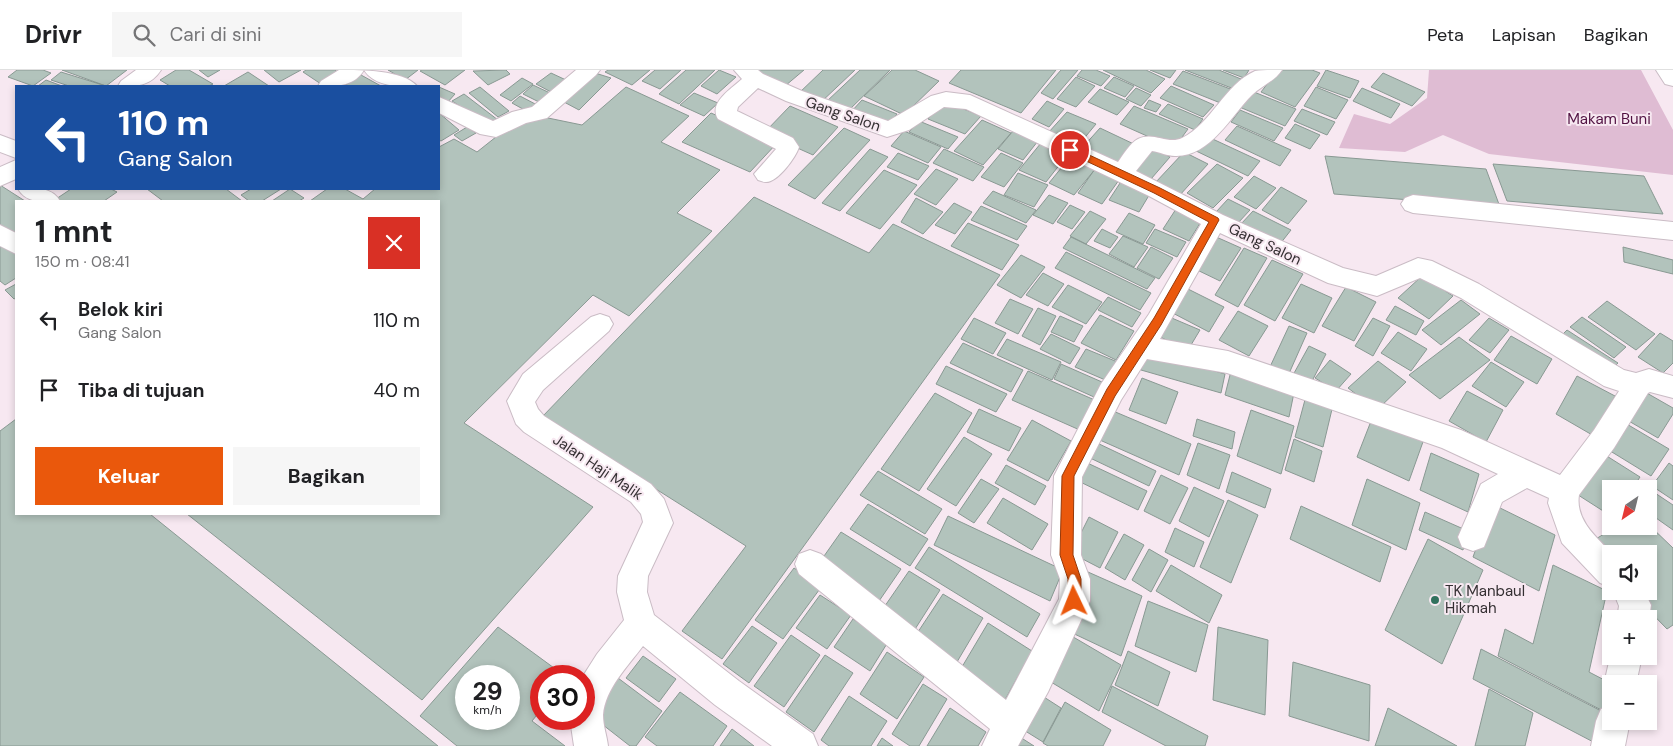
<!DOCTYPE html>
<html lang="id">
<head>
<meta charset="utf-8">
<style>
  body { margin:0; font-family:"DM Sans",sans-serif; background:#f6f6f6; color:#202124; height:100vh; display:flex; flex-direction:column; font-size:19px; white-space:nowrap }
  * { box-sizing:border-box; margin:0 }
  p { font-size:16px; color:#757577 }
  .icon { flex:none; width:28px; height:28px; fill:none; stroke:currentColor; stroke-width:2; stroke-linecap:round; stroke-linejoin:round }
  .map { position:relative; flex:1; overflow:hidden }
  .sheet { position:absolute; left:15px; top:130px; width:425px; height:315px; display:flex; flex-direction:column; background:#fff; border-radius:0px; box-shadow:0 2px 8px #0003 }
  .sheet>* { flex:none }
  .banner { position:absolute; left:15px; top:15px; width:425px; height:105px; border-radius:0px; box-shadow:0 2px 8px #0003; background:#1a4fa0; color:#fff; overflow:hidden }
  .needle { width:32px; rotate:215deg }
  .fabs { position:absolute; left:1602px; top:410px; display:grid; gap:10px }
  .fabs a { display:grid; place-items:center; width:55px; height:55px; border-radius:0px; background:#fff; box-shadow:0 2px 8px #0003; font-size:25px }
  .speed { position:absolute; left:455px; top:595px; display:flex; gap:10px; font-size:25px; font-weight:700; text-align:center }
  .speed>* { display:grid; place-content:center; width:65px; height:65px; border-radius:50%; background:#fff; box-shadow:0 2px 8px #0003; line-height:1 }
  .speed small { font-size:12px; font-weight:400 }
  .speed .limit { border:8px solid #d22; background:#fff; color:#111 }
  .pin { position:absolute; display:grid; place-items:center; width:42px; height:42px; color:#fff; margin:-21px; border:2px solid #fff; border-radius:50%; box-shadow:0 1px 5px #0007 }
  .me { position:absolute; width:55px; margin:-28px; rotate:358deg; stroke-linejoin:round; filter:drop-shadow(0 0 4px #0008) }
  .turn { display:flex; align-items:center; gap:18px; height:105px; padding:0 20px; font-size:22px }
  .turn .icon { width:65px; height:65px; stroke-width:2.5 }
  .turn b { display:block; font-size:35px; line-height:42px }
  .round { display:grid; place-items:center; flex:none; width:52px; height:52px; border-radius:0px; background:#f6f6f6 }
  .head { display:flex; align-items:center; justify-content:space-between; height:85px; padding:0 20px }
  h1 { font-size:30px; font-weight:700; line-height:38px }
  .button { display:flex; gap:10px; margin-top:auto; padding:10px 20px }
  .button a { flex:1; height:58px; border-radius:0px; background:#ea580c; color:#fff; font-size:20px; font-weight:700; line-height:58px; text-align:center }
  .button a+a { background:#f6f6f6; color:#202124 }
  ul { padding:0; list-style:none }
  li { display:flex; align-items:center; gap:15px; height:70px; padding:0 20px }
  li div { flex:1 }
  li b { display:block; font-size:19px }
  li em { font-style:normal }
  header { display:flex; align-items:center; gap:30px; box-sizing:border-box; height:70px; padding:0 25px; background:#fff; border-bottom:1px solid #e0e0e0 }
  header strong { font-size:24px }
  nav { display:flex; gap:28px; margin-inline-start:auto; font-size:18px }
  .search { width:350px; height:45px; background:#f6f6f6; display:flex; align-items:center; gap:12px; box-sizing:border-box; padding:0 18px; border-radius:0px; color:#757577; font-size:19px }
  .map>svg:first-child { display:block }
</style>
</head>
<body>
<header>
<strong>Drivr</strong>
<div class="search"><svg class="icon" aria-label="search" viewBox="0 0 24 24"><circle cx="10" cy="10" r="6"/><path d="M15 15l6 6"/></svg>Cari di sini</div>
<nav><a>Peta</a><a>Lapisan</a><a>Bagikan</a></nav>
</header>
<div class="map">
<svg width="1673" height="676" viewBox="0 0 1673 676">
  <rect width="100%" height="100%" fill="#f7e8f1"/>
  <path fill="#dfbcd3" d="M1429,0H1641L1673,60V105L1489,84L1443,65L1405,82L1339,78L1354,44L1390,54L1427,28Z"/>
  <path fill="#b2c3bc" stroke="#899993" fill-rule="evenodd" d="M17,0H43L51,3L33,16L8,7Z
    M62,0H127L106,16Z
    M176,0H189L213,14L209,16H170L160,10Z
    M199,0H220L208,7Z
    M264,0H301L279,12Z
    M306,0H335L342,5L324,16L303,2Z
    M388,0H418L405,10Z
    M422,0H465L445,15L420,1Z
    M506,0L510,4L488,15L473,1Z
    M608,0H650L632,15L605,2Z
    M655,0H681L660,19L642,11Z
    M686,0H715L679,34L659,24Z
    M719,0L736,7L717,24L701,16Z
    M759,0H804L785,16L756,2Z
    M823,0H855L819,34L798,24Z
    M860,0H890L847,42L826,32Z
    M892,0H915L939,11L904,45L864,26Z
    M961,0H1056L1021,43L949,13Z
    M1061,0H1078L1053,29L1041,23Z
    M1082,0H1096L1110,6L1101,16L1077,6Z
    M1103,0H1146L1165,9L1151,23Z
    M1150,0H1176L1170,8Z
    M1185,0H1219L1241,9L1234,19Z
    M1223,0H1249L1244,8Z
    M1278,0H1312L1320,3L1295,37L1261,22Z
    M1326,0L1359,11L1350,28L1317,16Z
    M1183,1L1233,20L1223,34L1173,14Z
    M61,2L106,16H69L51,10Z
    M248,2L269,16H224Z
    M551,3L566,10L551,22L536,14Z
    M595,3L611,8L579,40L564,32Z
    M1383,3L1425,22L1412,36L1371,17Z
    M361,5L381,16H344Z
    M1076,7L1095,16L1076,37L1057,29Z
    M1114,7L1134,16L1125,27L1104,18Z
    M522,8L533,14L511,31L500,25Z
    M46,10L62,16H38Z
    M533,15L550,23L539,32L523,24Z
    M1171,16L1214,35L1203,47L1160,28Z
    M439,17L455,24L447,33L439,29Z
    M480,17L509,41L498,47L469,23Z
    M626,17L689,46L661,72L720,100L677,143L712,161L629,246L593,225L464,353L593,437L422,630L187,444H439V131H310L327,119H345L363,129L375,119H439V77L454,69L477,82L511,55L548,48L582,55Z
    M1316,17L1348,30L1336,49L1304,36Z
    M1136,18L1151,25L1141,36L1126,29Z
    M1362,18L1400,34L1391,48L1353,31Z
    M1100,19L1129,32L1117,45L1088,32Z
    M1249,20L1296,39L1285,56L1237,36Z
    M694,23L718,33L704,46L680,35Z
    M464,24L498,50L489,55L452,31Z
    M520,26L539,36L530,43L512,33Z
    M862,30L897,44L885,58L850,43Z
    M1149,30L1161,35L1156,42L1144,38Z
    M944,31L981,46L965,64L928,49Z
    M1047,31L1064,39L1049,57L1032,49Z
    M1168,34L1203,49L1195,60L1159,44Z
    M790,36L838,57L813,85L764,63Z
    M1134,36L1188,59L1174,78L1120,54Z
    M1302,39L1335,52L1327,65L1294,51Z
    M1240,40L1283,58L1274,71L1231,52Z
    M1067,42L1096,54L1077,77L1048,63Z
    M439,43L459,60L441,71L439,70Z
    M711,43L778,72L750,102L682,72Z
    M982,50L1011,63L983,95L954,81Z
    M919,51L958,67L948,79L909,62Z
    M1295,54L1320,65L1310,79L1285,68Z
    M1237,56L1291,80L1280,96L1225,70Z
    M467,57L476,63L462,71L454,65Z
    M844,58L870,70L815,129L788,115Z
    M1100,58L1138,76L1121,97L1082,78Z
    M904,61L941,77L928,93L891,76Z
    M1013,61L1038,71L1023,90L998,79Z
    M1204,65L1260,91L1248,106L1192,79Z
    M1041,73L1068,84L1046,112L1019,100Z
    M1149,76L1170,87L1151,109L1130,98Z
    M870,79L888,87L840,141L822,133Z
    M944,79L984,97L973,111L933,93Z
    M1184,82L1208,94L1179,126L1155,113Z
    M898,83L929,96L918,110L887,97Z
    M1001,83L1023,93L1004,117L981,107Z
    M1071,86L1096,98L1074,125L1049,113Z
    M1325,86L1486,99L1500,137L1334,124Z
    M1217,94L1243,108L1213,138L1187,123Z
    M1493,94L1644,106L1663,144L1507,131Z
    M936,99L958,109L936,135L914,124Z
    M1095,99L1119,110L1102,134L1078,123Z
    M884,100L917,115L880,159L846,143Z
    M1018,103L1048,115L1034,137L1004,125Z
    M1254,106L1276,118L1256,139L1234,127Z
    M1122,110L1151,122L1139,142L1109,130Z
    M0,115L25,131H16V171L0,160Z
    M1281,117L1307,131L1288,154L1262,140Z
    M71,119H111L117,122L104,131H59L56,129Z
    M147,119H226L242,131H163Z
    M251,119H281L262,131H249L241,125Z
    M290,119L304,128L299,131H272Z
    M993,121L1036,140L1026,153L983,133Z
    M1049,125L1068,133L1053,154L1033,145Z
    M754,127L869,183L893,154L1000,205L722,589L682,561L746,476L542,347Z
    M916,128L943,142L923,164L901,152Z
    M1228,129L1250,140L1238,153L1216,142Z
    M954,133L972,142L955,164L935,155Z
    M1070,135L1085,142L1072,159L1057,152Z
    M981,136L1027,156L1017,170L971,150Z
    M1176,139L1202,150L1189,171L1163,159Z
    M1090,141L1106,149L1086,174L1070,166Z
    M1253,141L1291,160L1280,174L1241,154Z
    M1129,143L1155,155L1143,174L1116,162Z
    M968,153L1019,175L1002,200L951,176Z
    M1102,159L1118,167L1110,178L1094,171Z
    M1155,159L1186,172L1177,187L1146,173Z
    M1123,166L1148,177L1134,197L1109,184Z
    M1214,166L1241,178L1220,211L1193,198Z
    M1071,167L1155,208L1147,219L1063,178Z
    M0,172L16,184V208L5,215L0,211Z
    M1151,177L1173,188L1159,209L1137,198Z
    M1623,177L1673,190V204L1624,192Z
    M1244,178L1267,188L1238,237L1215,225Z
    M1066,182L1151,223L1140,240L1055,198Z
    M1021,185L1045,197L1021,228L997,215Z
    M1272,190L1303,204L1275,251L1244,235Z
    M1043,203L1064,214L1048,236L1026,225Z
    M1422,206L1453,226L1429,249L1398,228Z
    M16,214V228L14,229L5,220Z
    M1301,214L1332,228L1314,263L1282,248Z
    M1068,215L1102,232L1086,254L1052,237Z
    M1182,216L1224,237L1209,262L1167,240Z
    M1346,217L1376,232L1354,271L1322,256Z
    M1108,227L1141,243L1132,257L1098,240Z
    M1010,229L1033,239L1018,264L995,253Z
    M1461,230L1480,244L1441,275L1422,260Z
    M1607,231L1655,264L1636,280L1588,247Z
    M1395,236L1424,251L1416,265L1386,250Z
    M1038,238L1056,246L1040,275L1022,266Z
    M1238,241L1268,256L1249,286L1219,270Z
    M1100,245L1134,261L1116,290L1081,273Z
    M1060,246L1083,256L1074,272L1051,262Z
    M1167,246L1200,260L1188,280L1158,266Z
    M1582,247L1626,277L1614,288L1570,257Z
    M974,248L1006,263L993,284L961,269Z
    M1373,248L1390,256L1373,286L1355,276Z
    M1489,248L1509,260L1490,283L1469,270Z
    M1289,256L1307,263L1287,308L1269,299Z
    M1567,260L1618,293L1609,302L1558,269Z
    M1398,262L1427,279L1411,301L1381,283Z
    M1660,263L1673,271V293L1663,303L1638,287Z
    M1051,264L1080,278L1070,294L1040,279Z
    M1511,266L1552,289L1537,314L1494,290Z
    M1459,267L1490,290L1440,329L1409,305Z
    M1007,269L1061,292L1052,310L997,285Z
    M963,273L1023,300L1011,322L950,293Z
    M1309,276L1326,284L1311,313L1293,305Z
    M1086,279L1120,293L1110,312L1075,297Z
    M1146,281L1225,304L1221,323L1141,300Z
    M1330,290L1351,304L1336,321L1315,308Z
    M1378,291L1406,312L1377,340L1348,318Z
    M1491,292L1524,312L1506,337L1472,316Z
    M1061,294L1102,312L1094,327L1054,309Z
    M946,296L1007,324L996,342L936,314Z
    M1232,297L1295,318L1289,347L1225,325Z
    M1028,301L1097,331L1082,361L1012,330Z
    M1577,306L1615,326L1594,366L1556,344Z
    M1142,308L1178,322L1166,354L1129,340Z
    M1467,321L1503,340L1486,372L1449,351Z
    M1645,322L1673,338V344L1658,368L1627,350Z
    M935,323L972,343L919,421L881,399Z
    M1306,326L1333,335L1323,377L1295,367Z
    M1106,338L1191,374L1179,405L1093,367Z
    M979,339L1021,358L1009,381L967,362Z
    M1251,340L1294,356L1281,404L1237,386Z
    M1373,346L1424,369L1409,411L1357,387Z
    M16,349V444H150L438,676H0V361Z
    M1197,349L1235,362L1232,379L1193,366Z
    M1032,350L1071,371L1048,411L1007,390Z
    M1625,353L1669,379L1651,406L1607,379Z
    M964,367L992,384L956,436L927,419Z
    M1294,369L1322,381L1314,412L1285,400Z
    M1095,372L1156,401L1149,416L1088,387Z
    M1198,373L1230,385L1219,419L1187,405Z
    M1431,383L1479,404L1468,442L1420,420Z
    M1602,383L1640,407L1632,419H1611V446L1575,423Z
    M1081,390L1147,421L1138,440L1072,408Z
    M1669,393L1673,396V430L1652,416Z
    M1006,395L1046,416L1035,435L995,413Z
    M878,401L942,439L925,464L860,425Z
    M1232,402L1271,419L1265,438L1226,422Z
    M1161,405L1188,418L1170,454L1144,441Z
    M981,409L999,419L974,453L958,443Z
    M1367,409L1420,433L1406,480L1352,455Z
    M1194,417L1224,431L1209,467L1179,451Z
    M1646,417L1673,435V460L1649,443V419H1644Z
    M1003,428L1048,454L1032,480L987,453Z
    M1228,430L1258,445L1231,513L1200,497Z
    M868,434L928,469L910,496L850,459Z
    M1492,434L1555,465L1539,521L1473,487Z
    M1301,436L1391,477L1380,512L1290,469Z
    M1425,442L1468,461L1463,480L1419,460Z
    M948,446L1063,500L1050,531L934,475Z
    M1089,447L1118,462L1100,498L1071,483Z
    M1649,455L1673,478V555L1667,559L1630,521H1649V484H1611V501L1586,475L1617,456H1649Z
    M1175,458L1204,472L1194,497L1165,482Z
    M841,462L901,499L877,534L817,496Z
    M1124,464L1144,475L1125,510L1105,498Z
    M1428,469L1483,500L1442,594L1385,560Z
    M929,477L1040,544L1027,567L915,498Z
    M1149,479L1168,490L1151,522L1132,510Z
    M1171,495L1222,525L1209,553L1156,521Z
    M1553,495L1607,521L1589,602L1612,614L1607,643L1498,586L1505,559L1533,574Z
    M794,498L822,516L783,569L755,550Z
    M909,501L940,520L910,567L878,546Z
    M1088,502L1142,526L1121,586L1066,560Z
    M943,524L983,548L954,597L912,571Z
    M820,525L851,545L827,579L796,558Z
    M1148,531L1208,555L1196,602L1135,576Z
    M853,549L888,572L870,601L834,577Z
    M988,553L1032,581L1001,637L956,607Z
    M752,556L777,573L749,613L723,594Z
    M498,557L565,606H541V640L532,651L565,676H457L420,646ZM466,606H509V649H466Z
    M1218,557L1268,570L1265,645L1213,630Z
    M1063,561L1121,595L1099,641L1041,606Z
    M791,565L820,585L784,637L754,616Z
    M1481,579L1607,644L1601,676L1473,609Z
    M1128,581L1170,602L1158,636L1115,615Z
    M887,582L924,607L897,649L860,624Z
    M825,585L853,603L814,662L786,642Z
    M643,586L676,609L659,632L626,608Z
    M1293,592L1370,615L1369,671L1289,646Z
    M618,608L662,641L636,676H630L589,644Z
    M923,614L947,629L919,676H910L892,664Z
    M1112,616L1208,666L1205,676H1166L1102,642Z
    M1489,619L1533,643L1525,676H1475Z
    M1033,620L1061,638L1043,672L1014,654Z
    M680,622L727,656L713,676H657L645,667Z
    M849,626L887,651L871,676H829L821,670Z
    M1065,632L1111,660L1103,676H1048L1043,673Z
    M950,638L986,662L978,676H927Z
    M1388,638L1457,676H1375Z
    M732,659L754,676H720Z
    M1009,660L1034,676H1000Z
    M882,668L893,676H877Z"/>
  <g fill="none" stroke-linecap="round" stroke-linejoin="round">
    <defs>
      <path id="minor" d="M136,0H161C150,17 136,16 118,16L121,11Z
        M339,0C362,0 403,0 417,16C399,17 375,17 364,0C354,17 336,16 318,16L321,11Z
        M576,0H600L596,5L547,48L526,53L496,67L480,64L439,43V27L493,51L512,42L532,37Z
        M734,0H758L763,4L802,21L888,51L931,26L946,22L970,25L1118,92C1123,85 1130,73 1138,69C1153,61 1168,75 1182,68C1212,53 1224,15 1255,1C1262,0 1274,0 1282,0C1275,11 1261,16 1252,25C1231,46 1210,87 1175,86C1167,86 1160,82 1152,81L1136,101L1223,145L1343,198L1376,206L1418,188L1432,191L1479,214L1624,300L1636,303L1649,299L1673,306V328L1650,322L1648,323L1614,378L1579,425C1575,450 1597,468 1613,484H1611V517L1600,513L1562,473L1548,433L1549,428L1527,418L1502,432L1484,477L1473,481L1462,477L1458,467L1481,414L1498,404L1442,378L1227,303L1147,289L1121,330L1082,407L1081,485L1090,509V531L1048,622L1018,676H982L990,659L799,504L795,494L799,484L810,480L821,484L1006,630L1059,529L1060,509L1051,485L1054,406L1101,314L1149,244L1201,154L1149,126L966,39L944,37L909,60L887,67L786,31L758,18L738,37L737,41L793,68L799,77C796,87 778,112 766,112C763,112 761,111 758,110L754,104L776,79L718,49C708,33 731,19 742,9ZM1220,163L1328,213L1377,226L1420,208L1461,228L1604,316L1619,321L1594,360L1560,405L1461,360L1228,281L1160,269Z
        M1656,0H1673V16L1665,14Z
        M0,65L16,71V88L0,82Z
        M16,90V109L0,116V97Z
        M18,119C34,118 51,116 60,131C44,132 27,134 18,119Z
        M1413,125L1673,152V170L1413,143L1405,140L1401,134L1405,128Z
        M0,155L16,163V184L0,176Z
        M600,244L609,247L613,254L609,261L543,320L535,332L538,339L544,346L651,414L664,429L673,453L648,506L647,522L654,545L739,611L813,664L818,676H772L715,635L643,576C628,596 605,619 603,645C603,656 607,666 608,676H574L570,649H584L583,606L597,584L624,550L617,522L618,506L643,452L641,444L631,432L524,362L516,354L507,331L523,304L591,247Z
        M1613,521H1644L1651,535L1649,549H1617L1619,536Z
        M1611,583V586H1642L1636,614H1611V627L1608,626L1604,614Z
        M1611,635V651H1630L1625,676H1591L1596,651L1601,639Z"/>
    </defs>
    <use href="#minor" stroke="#cabcc5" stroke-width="2"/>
    <use href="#minor" fill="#fff" fill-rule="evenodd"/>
  </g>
  <path fill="#ea580c" stroke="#983908" d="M1070,76L1160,118L1218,148L1219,150L1161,255L1115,326L1074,406L1073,485L1081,509V531L1079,535L1074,537L1070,535L1068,531V509L1060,485L1062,406L1107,319L1154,248L1209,152L1154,123L1067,82V77Z"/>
  <circle fill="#32715e" stroke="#f7e8f1" stroke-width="2" cx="1435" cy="530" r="5"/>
  <g text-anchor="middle" stroke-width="4" stroke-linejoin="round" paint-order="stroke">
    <g font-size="15" fill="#342f32" stroke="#f7e8f1">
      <text transform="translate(843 44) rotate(19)" y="5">Gang Salon</text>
      <text transform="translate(1265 174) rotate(25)" y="5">Gang Salon</text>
      <text transform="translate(598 397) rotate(34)" y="5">Jalan Haji Malik</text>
    </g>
    <g font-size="15" fill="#511242" stroke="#f7e8f1">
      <text x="1609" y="54">Makam Buni</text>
    </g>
    <g font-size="15" fill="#342f32" stroke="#f7e8f1" text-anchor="start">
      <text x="1445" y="526">TK Manbaul<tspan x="1445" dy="17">Hikmah</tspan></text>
    </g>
  </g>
</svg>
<div class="fabs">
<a><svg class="needle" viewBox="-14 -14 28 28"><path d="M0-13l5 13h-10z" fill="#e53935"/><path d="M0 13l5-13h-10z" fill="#757577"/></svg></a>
<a><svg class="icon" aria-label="sound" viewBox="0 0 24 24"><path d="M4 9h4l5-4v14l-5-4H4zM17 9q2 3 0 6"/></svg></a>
<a>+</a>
<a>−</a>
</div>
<div class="speed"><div>29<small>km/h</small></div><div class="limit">30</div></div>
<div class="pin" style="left:1070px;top:80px;background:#d93025"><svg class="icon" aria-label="arrive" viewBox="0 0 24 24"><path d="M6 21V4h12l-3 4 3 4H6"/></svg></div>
<svg class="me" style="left:1074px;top:531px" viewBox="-20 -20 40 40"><path d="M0-17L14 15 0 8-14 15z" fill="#ea580c" stroke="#fff" stroke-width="4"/></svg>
<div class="banner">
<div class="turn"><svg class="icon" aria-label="left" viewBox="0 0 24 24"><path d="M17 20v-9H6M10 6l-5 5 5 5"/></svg><div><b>110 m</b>Gang Salon</div></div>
</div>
<section class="sheet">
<div class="head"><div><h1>1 mnt</h1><p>150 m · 08:41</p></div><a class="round" style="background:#d93025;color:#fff"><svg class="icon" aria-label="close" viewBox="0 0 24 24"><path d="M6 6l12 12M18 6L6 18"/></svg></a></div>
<ul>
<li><svg class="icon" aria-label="left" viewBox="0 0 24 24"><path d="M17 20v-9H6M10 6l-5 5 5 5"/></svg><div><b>Belok kiri</b><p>Gang Salon</p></div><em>110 m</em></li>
<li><svg class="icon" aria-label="arrive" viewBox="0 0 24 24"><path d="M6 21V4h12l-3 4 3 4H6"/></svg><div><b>Tiba di tujuan</b></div><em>40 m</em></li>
</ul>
<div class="button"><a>Keluar</a><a>Bagikan</a></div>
</section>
</div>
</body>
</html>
